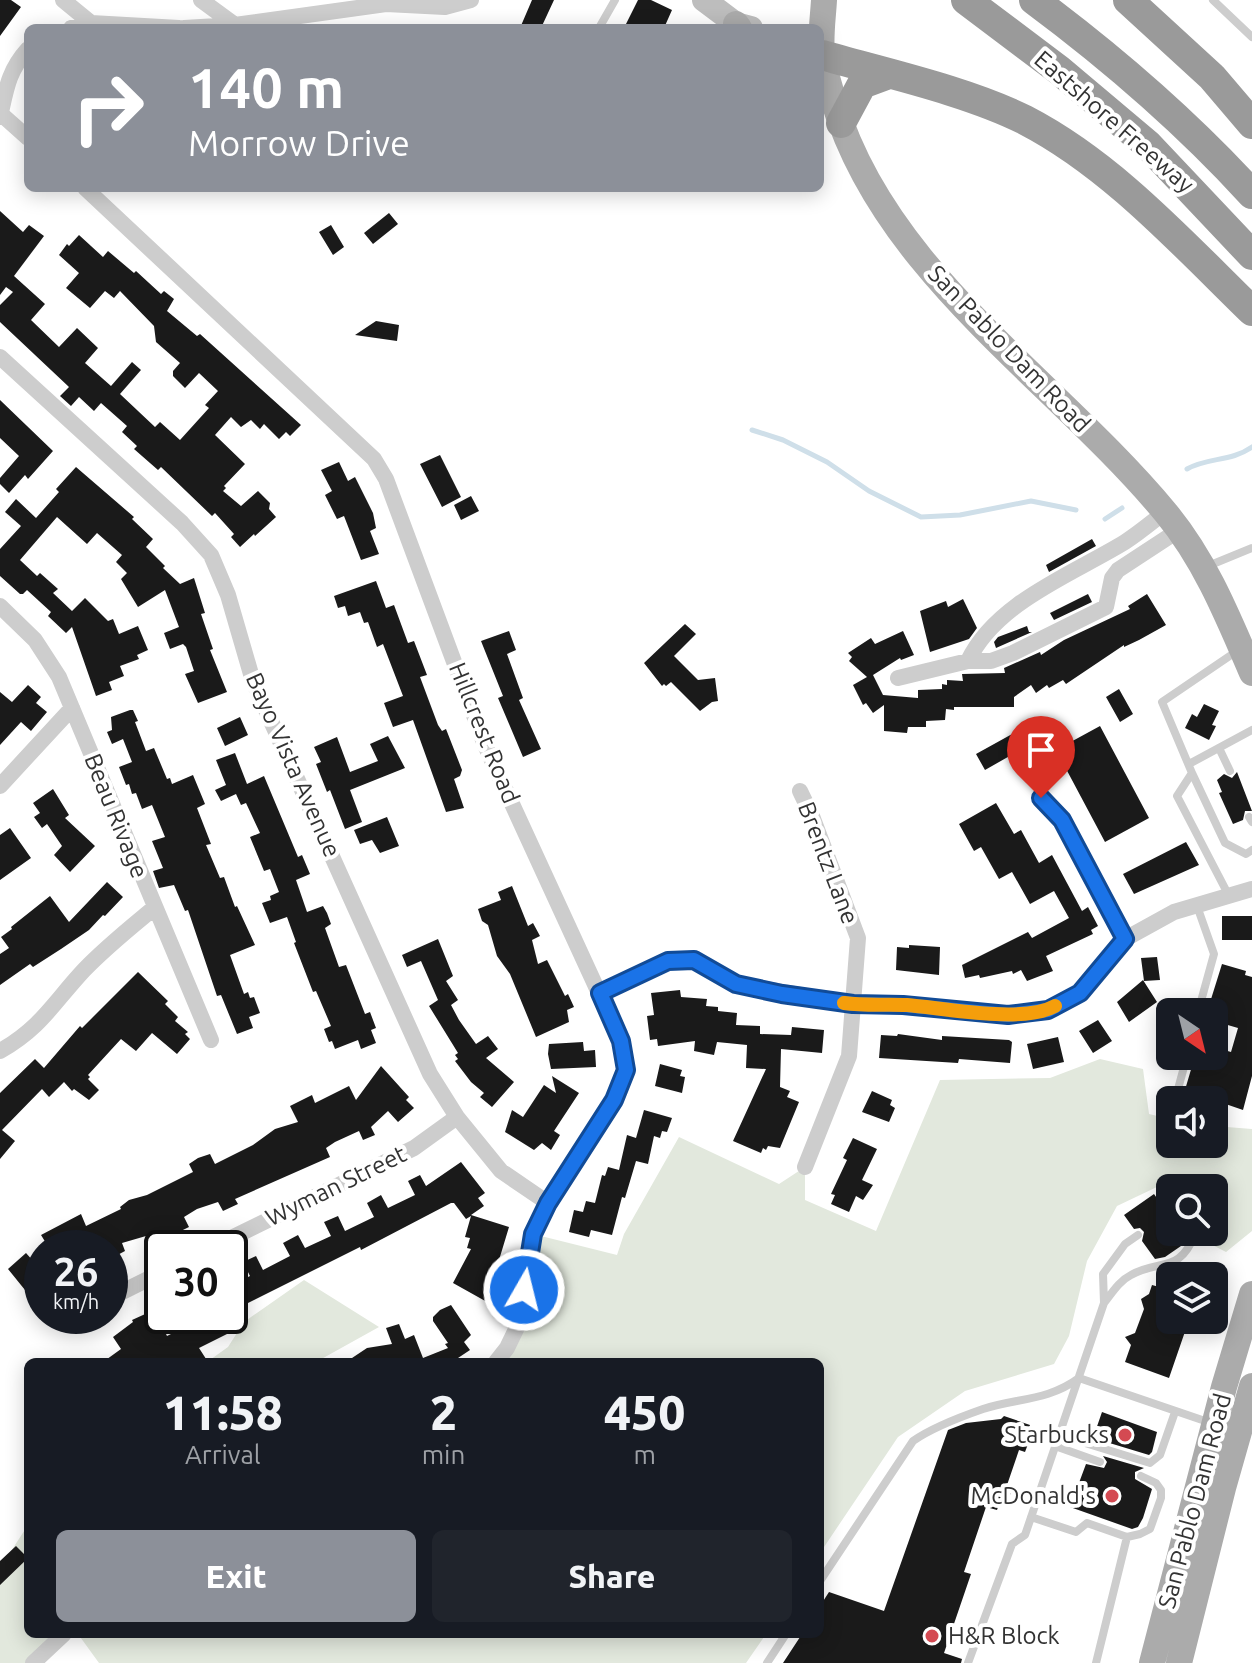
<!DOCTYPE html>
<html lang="en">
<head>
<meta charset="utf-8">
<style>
  body { margin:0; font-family:Ubuntu,sans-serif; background:#20242c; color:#f1f3f6; height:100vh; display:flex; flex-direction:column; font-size:30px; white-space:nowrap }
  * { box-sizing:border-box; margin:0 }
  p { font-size:26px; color:#9ea1a6 }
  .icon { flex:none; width:44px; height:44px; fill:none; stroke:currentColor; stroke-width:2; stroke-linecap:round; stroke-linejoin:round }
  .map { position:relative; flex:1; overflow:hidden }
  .drawer { position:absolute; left:24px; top:1358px; width:800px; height:280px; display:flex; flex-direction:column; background:#171b24; border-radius:12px; box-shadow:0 4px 20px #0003 }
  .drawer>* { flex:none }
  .top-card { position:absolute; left:24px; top:24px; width:800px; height:168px; border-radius:12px; box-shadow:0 4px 20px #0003; background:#8c9099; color:#fff; overflow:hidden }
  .needle { width:52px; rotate:145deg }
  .fabs { position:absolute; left:1156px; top:998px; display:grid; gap:16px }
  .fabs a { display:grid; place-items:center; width:72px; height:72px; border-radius:12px; background:#171b24; box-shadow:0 4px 20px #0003; font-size:40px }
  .speed { position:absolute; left:24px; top:1230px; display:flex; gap:16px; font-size:40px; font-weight:700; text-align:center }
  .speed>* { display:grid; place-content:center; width:104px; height:104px; border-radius:50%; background:#171b24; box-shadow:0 4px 20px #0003; line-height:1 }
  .speed small { font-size:20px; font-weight:400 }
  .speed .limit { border:4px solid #111; border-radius:12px; background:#fff; color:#111 }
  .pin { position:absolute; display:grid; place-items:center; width:68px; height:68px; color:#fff; margin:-82px -34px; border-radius:50% 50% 50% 0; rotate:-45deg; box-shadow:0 0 8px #0007 }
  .pin .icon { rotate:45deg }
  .me { position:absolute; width:88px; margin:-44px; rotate:8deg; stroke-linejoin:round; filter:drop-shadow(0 0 6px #0008) }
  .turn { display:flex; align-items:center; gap:28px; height:168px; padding:0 32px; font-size:36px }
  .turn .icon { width:104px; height:104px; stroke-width:2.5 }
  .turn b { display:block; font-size:56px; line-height:68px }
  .eta { display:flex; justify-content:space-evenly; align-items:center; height:136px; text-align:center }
  .eta b { font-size:48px; font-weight:800; line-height:56px }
  .button { display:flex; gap:16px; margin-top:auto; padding:16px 32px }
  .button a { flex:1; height:92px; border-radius:12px; background:#8c9099; color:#fff; font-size:32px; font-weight:800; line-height:92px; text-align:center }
  .button a+a { background:#20242c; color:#f1f3f6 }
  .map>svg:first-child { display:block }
</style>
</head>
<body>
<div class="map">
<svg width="1252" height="1663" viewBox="0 0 1252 1663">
  <rect width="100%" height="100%" fill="#fff"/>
  <path fill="#e2e8dd" d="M1100,1059L1143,1069L1149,1114L1170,1119V1144H1214V1126L1252,1129V1231L1226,1252L1195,1236L1196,1232H1214V1188L1170,1190L1159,1186L1117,1206L1087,1261L1069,1336L1054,1364L965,1391L898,1437L820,1553V1362H496L507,1348L533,1234L617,1255L624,1234L679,1137L779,1184L805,1167V1200L876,1231L940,1080L1050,1078Z
    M304,1280L379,1327L316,1362H207L228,1347L244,1322Z
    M28,1525V1634H64L33,1663H0V1568Z
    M78,1634H766L746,1663H99Z"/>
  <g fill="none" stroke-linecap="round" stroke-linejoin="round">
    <path stroke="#cfdfe9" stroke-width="5" d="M752,430L783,440L827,462L869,491L921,517L960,515L1031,501L1076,510
      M1187,469C1208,457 1231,462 1252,447
      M1105,519L1122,508"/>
  </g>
  <path fill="#1a1a1a" d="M0,0H11L21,7L0,36Z
    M532,0H554L541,28H520Z
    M638,0H651L672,10L664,28H635L626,24Z
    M0,211L23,232L29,225L44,236L14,276L45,304L31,320L59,347L77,328L98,348L85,363L111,386L132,362L141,370L120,394L155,427L160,422L180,440L209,408L205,405L218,391L199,373L185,388L173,376V371L180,363L156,342L154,326L120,291L114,298L105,291L90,308L66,288L79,273L59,255L67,244L69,246L79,235L103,257L108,251L134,273L136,271L161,294L164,291L174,299L167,311L197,336L200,334L301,425L290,436L286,432L279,439L264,424L260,429L251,420L241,427L231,417L215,435L245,464L224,486L226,488L223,491L241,506L258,491L270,503L269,509L276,517L255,536L254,534L240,547L231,537L234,534L215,513L212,516L161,467L158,470L134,449L137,446L122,432L127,426L101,403L94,411L79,397L71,406L60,396L69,387L0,322V305L13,292L6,287L0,295Z
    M389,213L398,224L373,244L364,233Z
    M331,225L344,247L333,255L319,232Z
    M376,321L399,325L397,341L355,335Z
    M0,400L53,451L28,479L25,475L9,493L0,484V478L19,456L0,438Z
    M440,455L461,497L442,507L420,464Z
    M339,462L348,481L355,477L373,513L376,528L370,531L379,554L361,560L344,516L337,519L325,495L332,491L321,470Z
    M76,467L134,517L132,519L153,539L146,547L165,566L163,568L180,584L194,578L205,613L201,614L213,649L210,650L227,692L198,703L185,674L194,671L186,647L183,644L170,649L164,633L179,627L165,590L138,607L121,579L127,573L116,562L122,555L97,533L87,544L57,517L20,560L37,576L40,573L58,589L53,593L72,611L85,598L108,621L113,619L119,634L138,626L148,650L137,655L139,659L120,666L124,676L109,682L112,690L96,696L72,627L66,633L48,616L51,612L27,590L23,594H20L0,576V549L21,526L5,512L16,499L36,518L59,492L56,489Z
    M471,496L479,511L461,520L454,505Z
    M1092,539L1096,546L1049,572L1046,565Z
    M376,581L386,608L394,605L408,643L414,641L427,675L420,677L438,725L442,731L446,729L462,770L460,776L454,779L464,808L446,812L413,720L393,727L384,703L403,696L383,644L377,647L368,622L364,623L360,612L348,616L345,606L338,608L334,596Z
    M1088,594L1092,602L1054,620L1050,613Z
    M1147,594L1166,625L1139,640L1124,647V645L1066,684L1063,680L1049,688L1047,685L1036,693L1031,685L1014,697V707H954V710L946,709L945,720L926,721V727H908L907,733L884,731V705L873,713L866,703L863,705L853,685L867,677L849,661L852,657L848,653L871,638L875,644L903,631L914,655L901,660L900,658L873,675L883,695L918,698V690L942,689V684L947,685V680L963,681L962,674L1005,673L1004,668L1040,652L1041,655L1064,640L1130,609L1128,606Z
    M963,599L977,628L969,639L930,652L920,611L946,601L948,607Z
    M685,624L696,634L674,656L698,680L715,678L718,701L712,702L700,711L671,682L666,686L664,684L662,686L644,663Z
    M1027,626L1029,632H1032L996,648L994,642L998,637Z
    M509,631L516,650L507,654L523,698L519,700L541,749L523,757L498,698L503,696L481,641Z
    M28,685L41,697L36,703L47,712L31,731L21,722L0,745V692L12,702Z
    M1119,689L1133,714L1120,722L1106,697Z
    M1204,704L1219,711L1212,725L1216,726L1209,740L1185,728L1192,714L1197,717Z
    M130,710H133L138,721L135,722L146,751L154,748L167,779L170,778L172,784L193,775L205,804L197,808L211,844L206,845L220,878L224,877L235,907L237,906L255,945L230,955L244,994L248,992L250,998L254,997L260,1013L249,1017L253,1028L237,1034L221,995L217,996L188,910L185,911L174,885L159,888L153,871L163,868L152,841L165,837L152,805L142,809L136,793L132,794L129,784L126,785L119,767L132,762L123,739L112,744L107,732L112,730L111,717Z
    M240,717L248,735L225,746L217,728Z
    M1041,718L1050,733L985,770L976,754Z
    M1100,726L1149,818L1105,842L1056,750Z
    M388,736L405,768L350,790L362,822L345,829L330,790L327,792L316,764L321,762L314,747L337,737L350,772L378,761L370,744Z
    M235,753L247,784L264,776L298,857L302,855L310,874L296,880L307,912L323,906L327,913L331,924L325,928L339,967L346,965L365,1014L370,1012L376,1028L371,1030L376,1043L361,1049L358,1040L335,1049L332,1041L329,1042L324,1029L331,1026L316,991L313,992L294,943L296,942L287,917L270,923L262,903L271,900L270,896L279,892L270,869L264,871L250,837L260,833L246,803L241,805L236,794L221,801L215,790L226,785L216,760Z
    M1237,772L1252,811H1245L1243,820L1233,824L1219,793L1222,792L1217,780L1224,774L1232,778Z
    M53,789L69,815L65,818L95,846L70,872L54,855L62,846L47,824L42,828L34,817L40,813L33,803Z
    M996,803L1014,834L1021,830L1039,863L1052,855L1082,911L1088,907L1098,926L1091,930L1093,934L1046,956L1053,971L1027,981L1021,970L1013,974L1012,971L980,978L979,975L965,978L962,965L1028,932L1032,938L1069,918L1054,891L1030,904L1012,872L999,879L981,847L974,851L959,824Z
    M387,817L399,846L380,853L372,840L360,844L354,830Z
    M10,828L31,858L0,880V835Z
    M1186,842L1199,865L1134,894L1123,874Z
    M107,882L123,897L105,916L103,915L89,930L61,949L33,967L30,964L0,985V954L9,948L1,937L12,929L11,927L50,896L69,922Z
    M512,886L528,926L533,923L540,936L532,940L538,964L547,960L565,996L568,994L574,1007L567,1010L569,1022L536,1037L510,974L497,956L488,925L482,921L478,909L501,900L498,892Z
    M1222,916H1252V940H1222Z
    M438,939L453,976L446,981L458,1000L451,1005L459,1020L476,1044L488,1036L498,1049L486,1058L514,1082L492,1107L480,1097L484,1093L471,1082L455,1061L458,1059L455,1055L458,1053L429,1006L438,1000L421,961L407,967L402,955Z
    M909,945L940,947L939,975L896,970L897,947L909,948Z
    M1157,957L1160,980L1144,981L1141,958Z
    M1222,964L1246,971L1245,975L1252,977V1076L1243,1110L1214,1100H1182L1195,1056H1214V1047L1231,1052L1238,1028L1214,1021V1012H1207Z
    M138,972L168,1001L165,1004L178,1017L175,1021L188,1032L185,1034L190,1039L177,1054L152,1033L136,1051L121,1039L88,1075L90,1077L88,1079L99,1090L89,1100L74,1089L72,1091L64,1082L49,1097L42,1089L2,1130L15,1141L0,1159V1093L35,1059L44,1068L80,1026L82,1028Z
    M1143,980L1157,1002L1129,1022L1117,1002Z
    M680,990L681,997L707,999L706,1006L718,1007V1011L737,1013L736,1025L760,1026V1034L791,1035L792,1027L824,1030L822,1053L781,1049L780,1087L790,1091L787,1097L799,1102L780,1148L768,1146L766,1150L763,1148L761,1153L733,1141L766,1069L746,1068L747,1045L717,1042L714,1055L694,1051L695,1041L658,1046L657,1039L650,1040L647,1016L654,1015L651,993Z
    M1098,1020L1112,1041L1093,1053L1079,1031Z
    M898,1034L942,1040V1036L1009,1040L1012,1042L1010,1063L959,1059L958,1063L879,1058L881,1035L897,1036Z
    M1058,1037L1064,1062L1033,1069L1027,1044Z
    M583,1042L584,1051L595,1050L596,1067L551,1069L548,1054L549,1044Z
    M660,1064L682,1070L680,1076L685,1077L682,1093L655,1086Z
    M381,1066L409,1097L406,1100L414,1108L398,1122L388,1111L371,1127L375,1135L363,1140L359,1131L335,1142L326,1148L330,1157L235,1199L238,1204L223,1211L218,1202L197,1209L184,1217L189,1227L150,1246L146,1236L122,1243L125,1251L110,1259V1248H49L41,1235L81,1214L86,1226L121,1209L120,1207L129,1200L147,1195L193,1172L189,1164L198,1158L210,1154L215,1164L253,1145L275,1129L298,1122L290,1106L312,1095L315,1103L349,1086L356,1100Z
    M552,1076L579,1093L554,1131L560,1135L551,1150L542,1143L534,1150L505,1132L512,1110L523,1117L544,1085L556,1093Z
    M872,1091L892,1100L890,1105L895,1108L889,1122L862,1112Z
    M644,1110L672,1118L667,1132L662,1131L660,1138L654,1136L648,1164L636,1161L625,1198L622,1197L612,1235L591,1230L589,1237L569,1232L574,1210L583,1212L586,1201L595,1203L602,1175L605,1176L608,1167L619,1170L627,1135L636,1138Z
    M853,1138L877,1149L862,1180L873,1185L863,1200L856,1196L849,1212L831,1204L835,1195L831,1194L847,1160L843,1158Z
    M461,1162L485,1193L478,1198L484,1206L471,1215L509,1227L496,1270L502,1273L487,1302L453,1283L471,1249L467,1248L470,1238L465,1237L471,1216L466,1219L454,1203H451L361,1250L360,1247L230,1312V1286L250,1276L243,1262L256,1256L263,1270L290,1256L283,1243L298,1235L305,1248L331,1236L324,1222L338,1216L345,1231L374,1217L367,1203L381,1195L388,1208L415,1195L408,1181L420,1175L426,1186Z
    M1154,1194L1163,1207L1161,1216L1170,1219V1232H1180L1185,1239L1181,1246L1165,1257L1155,1259L1142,1241L1144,1232L1140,1228L1134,1229L1124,1215Z
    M26,1253L42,1271V1311L8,1269Z
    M1152,1285L1170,1290V1320H1189L1169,1378L1125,1362L1131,1345L1125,1337L1135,1333L1144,1309L1141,1299L1149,1294Z
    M451,1305L471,1335L464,1342L470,1350L452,1362H346L367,1348L392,1344L386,1328L399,1324L405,1339L414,1335L423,1358L448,1348L445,1344L448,1343L433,1321V1317L440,1310Z
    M154,1310L167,1336L185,1327L180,1316H236L241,1327L199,1348L208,1362H103L121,1349L113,1337L133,1322L132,1320Z
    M1102,1412L1157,1432L1152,1452L1149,1455L1093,1438Z
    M1004,1416L1030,1425L1027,1434L1031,1436L1025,1452L1019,1450L1006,1488L1012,1489L1006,1507L999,1504L997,1510L986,1507L964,1572L971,1574L944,1653L962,1659L961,1663H783L802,1634H820V1606L829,1592L884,1611L948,1430L966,1423L1001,1419Z
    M1103,1456L1144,1468L1135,1472V1479L1152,1489L1143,1518L1138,1527L1132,1529L1070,1507L1086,1464L1104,1468L1107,1462Z
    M16,1546L28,1558L0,1585V1561Z"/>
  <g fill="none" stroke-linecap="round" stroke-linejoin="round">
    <path stroke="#cdcdcd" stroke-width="8" d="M1213,0L1252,37
      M599,28L615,0
      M1208,566L1252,548
      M1219,748L1230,771
      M1189,764L1252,730
      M1192,773L1225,843L1246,854L1252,850
      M1249,817L1252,822
      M1229,896L1177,796L1192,773L1162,702L1237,651
      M1197,906L1214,954L1198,1012
      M1175,1100L1187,1056
      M1167,1213L1170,1211
      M1138,1235L1125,1244L1103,1274L1104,1303C1112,1293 1119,1281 1131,1275C1162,1258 1179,1275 1196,1232
      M1079,1378L1211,1423
      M1059,1435L1150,1463L1160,1455L1175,1412
      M1055,1446L1100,1462
      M1031,1517L1076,1532L1087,1523L1127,1537L1140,1534L1150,1529L1161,1498V1490L1156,1483L1141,1476
      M820,1581L913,1441C933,1427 960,1417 983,1409C1017,1398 1048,1401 1079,1378
      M767,1663L786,1634
      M968,1663L1012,1544L1025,1535L1104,1303
      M1096,1663L1127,1537"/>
    <path stroke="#cdcdcd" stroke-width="16" d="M63,0L91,23
      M201,0L235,25
      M71,28L91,23L179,28
      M184,28L235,25L386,4L445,7L471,0
      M1,114L28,138
      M0,117C6,90 8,71 28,49
      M85,188L374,459L386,479L485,745L621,1041L626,1070L614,1100L548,1203L533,1234L520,1321L507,1348L496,1362
      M0,357L182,523L211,555L228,595L253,681L430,1074L457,1117L501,1171L548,1203
      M0,606L35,640L59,677L211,1040
      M968,661C996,602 1073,574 1125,542C1139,533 1152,522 1165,512
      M898,678L968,661H991L1013,653L1106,607L1112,578L1118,570L1179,530
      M0,786L72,708
      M800,791L812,816L858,938L849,1056L805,1167
      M1041,798L1062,820L1125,939
      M600,993L668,961L694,960L736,984L853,1004L903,1005L1008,1015L1048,1010L1080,993L1125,939L1174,912L1252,889
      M0,1051C41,1028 54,1002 84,970C106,947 130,928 154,908
      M211,1248L414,1148L457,1117
      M110,1298L162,1272
      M33,1663L64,1634"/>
    <path stroke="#bdbdbd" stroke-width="24" d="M704,0L736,24L751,28"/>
    <path stroke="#ababab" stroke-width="26" d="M824,0C823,18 820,37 822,55C824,70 830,87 834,102C885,273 1056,380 1166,513C1205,560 1228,617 1252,673
      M736,24L739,28
      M1152,1663L1224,1387L1252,1294
      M1179,1663L1223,1488L1252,1386"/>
    <path stroke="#9a9a9a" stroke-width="30" d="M966,0L1059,70L1148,145L1252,255
      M1034,0C1112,58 1186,122 1252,194
      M1128,0L1212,77L1252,124
      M822,55C885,73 967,91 1025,120C1112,165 1182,243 1252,311
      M841,123L862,84L889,74"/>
  </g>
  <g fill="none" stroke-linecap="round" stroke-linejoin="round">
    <defs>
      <path id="route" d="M524,1290L533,1234L548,1203L614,1100L626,1070L621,1041L600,993L668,961L694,960L736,984L782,994L853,1004L903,1005L1008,1015L1048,1010L1080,993L1125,939L1062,820L1041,798"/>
    </defs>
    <use href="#route" stroke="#114b97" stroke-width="20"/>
    <use href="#route" stroke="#1a73e8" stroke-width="14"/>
    <path stroke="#f59e0b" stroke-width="14" d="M844,1003C865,1006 886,1004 907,1005C944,1008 1023,1024 1055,1006"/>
  </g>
  <g fill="#d44a52" stroke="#fff" stroke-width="3">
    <circle cx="1125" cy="1435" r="8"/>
    <circle cx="1112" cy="1496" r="8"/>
    <circle cx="932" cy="1636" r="8"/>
  </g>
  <g text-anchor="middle" stroke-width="8" stroke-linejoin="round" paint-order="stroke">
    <g font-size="24" fill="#333" stroke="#fff">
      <text transform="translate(1114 122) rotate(41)" y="8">Eastshore Freeway</text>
      <text transform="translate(1009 349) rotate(46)" y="8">San Pablo Dam Road</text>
      <text transform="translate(484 733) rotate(68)" y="8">Hillcrest Road</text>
      <text transform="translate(293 765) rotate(66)" y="8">Bayo Vista Avenue</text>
      <text transform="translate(116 816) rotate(68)" y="8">Beau Rivage</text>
      <text transform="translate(828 863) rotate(69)" y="8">Brentz Lane</text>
      <text transform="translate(336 1186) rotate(-26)" y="8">Wyman Street</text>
      <text transform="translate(1195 1501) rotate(-75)" y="8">San Pablo Dam Road</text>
    </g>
    <g font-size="24" fill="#333" stroke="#fff" text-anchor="end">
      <text x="1109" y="1443">Starbucks</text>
      <text x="1096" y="1504">McDonald's</text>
      <text x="948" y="1644" text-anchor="start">H&amp;R Block</text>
    </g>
  </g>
</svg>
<div class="fabs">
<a><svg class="needle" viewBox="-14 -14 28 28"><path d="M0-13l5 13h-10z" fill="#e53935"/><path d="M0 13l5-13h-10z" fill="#9ea1a6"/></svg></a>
<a><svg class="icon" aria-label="sound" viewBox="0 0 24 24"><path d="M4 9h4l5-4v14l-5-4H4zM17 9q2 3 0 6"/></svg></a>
<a><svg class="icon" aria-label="search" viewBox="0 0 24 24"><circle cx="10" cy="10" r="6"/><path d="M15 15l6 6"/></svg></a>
<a><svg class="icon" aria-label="layers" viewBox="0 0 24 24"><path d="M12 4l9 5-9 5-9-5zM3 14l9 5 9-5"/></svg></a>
</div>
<div class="speed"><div>26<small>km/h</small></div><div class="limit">30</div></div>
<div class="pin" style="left:1041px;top:798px;background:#d93025"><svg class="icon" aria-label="arrive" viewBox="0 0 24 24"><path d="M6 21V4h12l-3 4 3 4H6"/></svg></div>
<svg class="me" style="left:524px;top:1290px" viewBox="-20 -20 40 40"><circle r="17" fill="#1a73e8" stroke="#fff" stroke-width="3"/><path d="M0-11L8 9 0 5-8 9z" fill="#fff"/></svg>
<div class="top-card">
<div class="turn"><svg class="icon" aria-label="right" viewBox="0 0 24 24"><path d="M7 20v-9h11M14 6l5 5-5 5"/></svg><div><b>140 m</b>Morrow Drive</div></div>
</div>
<section class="drawer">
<div class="eta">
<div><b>11:58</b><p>Arrival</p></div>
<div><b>2</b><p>min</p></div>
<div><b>450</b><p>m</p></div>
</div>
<div class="button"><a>Exit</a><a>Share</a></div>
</section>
</div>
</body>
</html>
